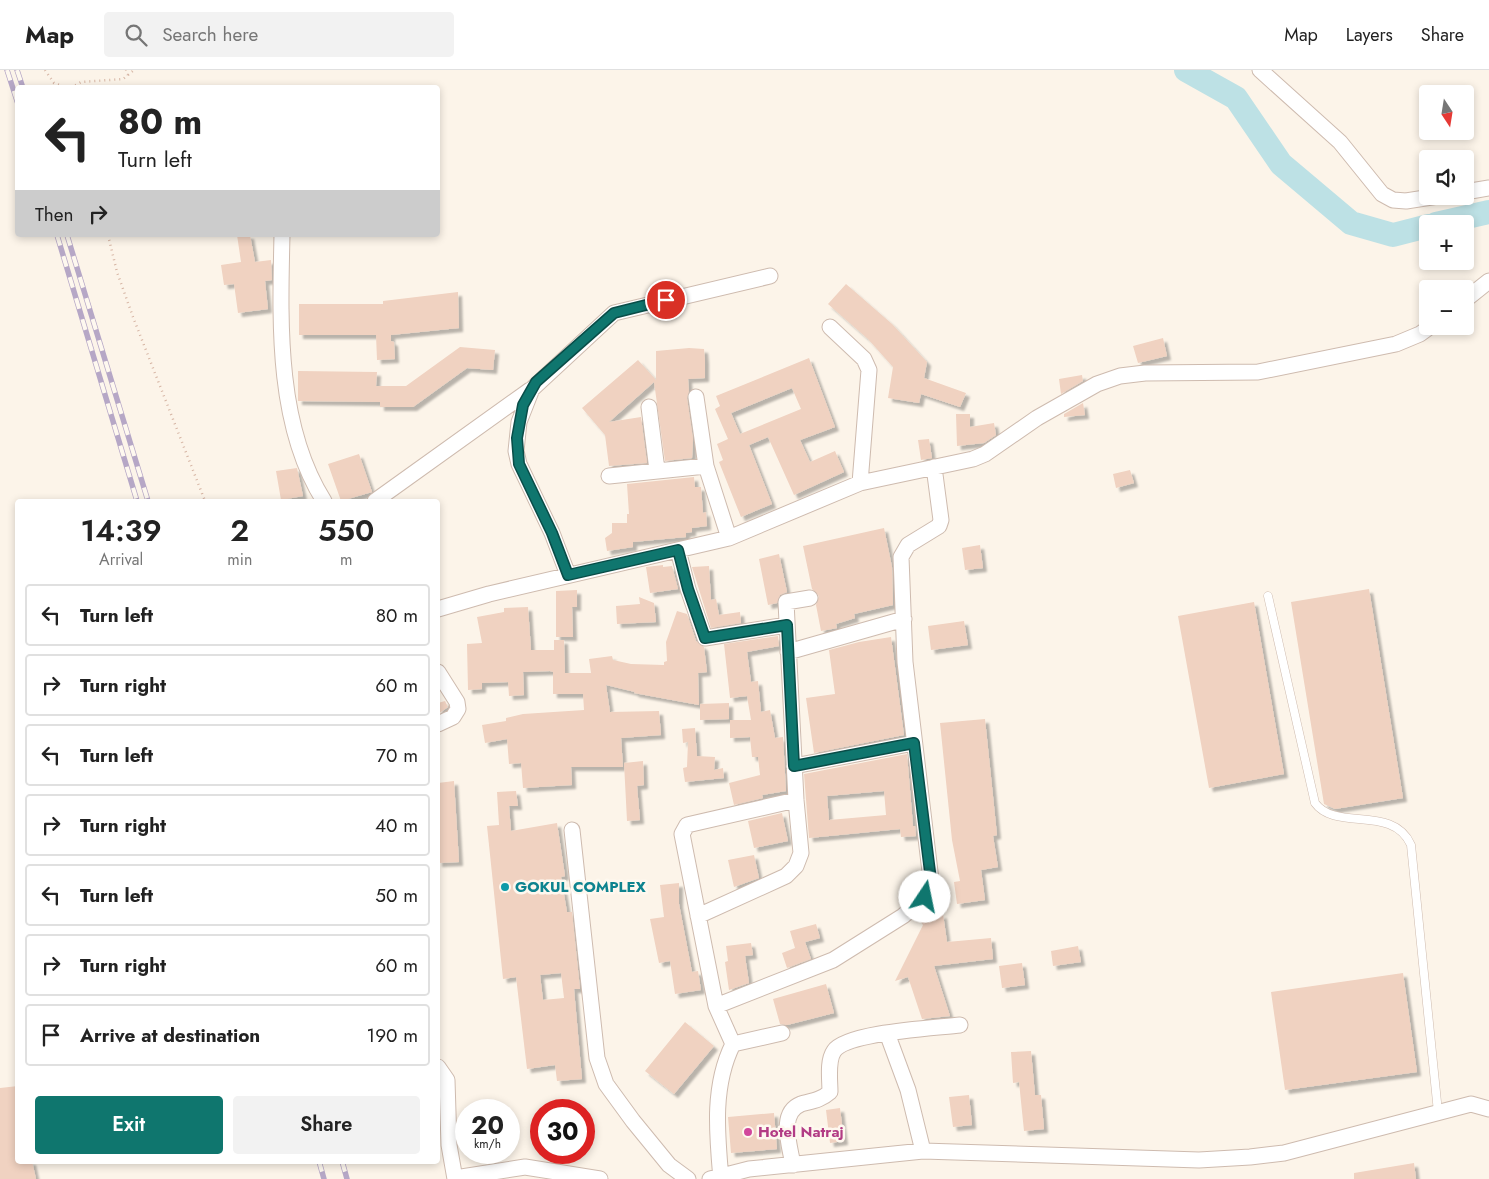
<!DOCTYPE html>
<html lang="en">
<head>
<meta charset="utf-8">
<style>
  body { margin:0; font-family:Jost,sans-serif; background:#f2f2f2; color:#222; height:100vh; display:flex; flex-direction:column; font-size:19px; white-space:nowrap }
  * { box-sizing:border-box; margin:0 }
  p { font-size:16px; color:#767676 }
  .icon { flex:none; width:28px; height:28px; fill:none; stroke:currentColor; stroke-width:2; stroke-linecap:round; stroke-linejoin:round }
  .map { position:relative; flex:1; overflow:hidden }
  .side { position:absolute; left:15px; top:429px; width:425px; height:665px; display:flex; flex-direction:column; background:#fff; border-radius:5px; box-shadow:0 2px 8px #0003 }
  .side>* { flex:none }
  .hud { position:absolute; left:15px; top:15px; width:425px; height:152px; border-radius:5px; box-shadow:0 2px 8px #0003; background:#fff; color:#222; overflow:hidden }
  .needle { width:32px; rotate:168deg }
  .fabs { position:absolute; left:1419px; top:15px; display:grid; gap:10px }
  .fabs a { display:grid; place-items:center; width:55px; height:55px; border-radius:5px; background:#fff; box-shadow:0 2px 8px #0003; font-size:25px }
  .speed { position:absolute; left:455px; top:1029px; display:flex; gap:10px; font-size:25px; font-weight:700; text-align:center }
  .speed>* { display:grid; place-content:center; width:65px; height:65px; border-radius:50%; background:#fff; box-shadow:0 2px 8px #0003; line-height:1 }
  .speed small { font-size:12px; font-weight:400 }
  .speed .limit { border:8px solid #d22; background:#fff; color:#111 }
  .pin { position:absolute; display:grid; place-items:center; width:42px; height:42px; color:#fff; margin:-21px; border:2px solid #fff; border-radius:50%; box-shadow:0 1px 5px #0007 }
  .me { position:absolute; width:55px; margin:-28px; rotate:11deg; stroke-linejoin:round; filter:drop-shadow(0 0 4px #0008) }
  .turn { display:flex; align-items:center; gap:18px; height:105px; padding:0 20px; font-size:22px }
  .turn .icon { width:65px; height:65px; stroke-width:2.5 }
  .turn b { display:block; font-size:35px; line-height:42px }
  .then { display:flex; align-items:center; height:48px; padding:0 20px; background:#0003; gap:10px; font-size:19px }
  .eta { display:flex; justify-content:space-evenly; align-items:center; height:85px; text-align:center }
  .eta b { font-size:30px; font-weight:600; line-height:35px }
  .cta { display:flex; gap:10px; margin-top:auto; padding:10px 20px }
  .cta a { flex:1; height:58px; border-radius:5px; background:#0f766e; color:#fff; font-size:20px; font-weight:600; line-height:58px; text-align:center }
  .cta a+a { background:#f2f2f2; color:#222 }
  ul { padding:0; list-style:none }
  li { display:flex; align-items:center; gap:15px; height:62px; margin:0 10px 8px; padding:0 10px; border:2px solid #e0e0e0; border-radius:5px }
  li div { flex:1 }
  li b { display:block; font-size:19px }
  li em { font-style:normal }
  header { display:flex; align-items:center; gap:30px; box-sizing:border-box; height:70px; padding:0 25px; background:#fff; border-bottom:1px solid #e0e0e0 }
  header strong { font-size:24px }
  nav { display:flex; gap:28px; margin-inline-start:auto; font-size:18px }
  .search { width:350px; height:45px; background:#f2f2f2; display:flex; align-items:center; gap:12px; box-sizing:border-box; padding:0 18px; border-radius:5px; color:#767676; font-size:19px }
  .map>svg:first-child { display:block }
</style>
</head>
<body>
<header>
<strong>Map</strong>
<div class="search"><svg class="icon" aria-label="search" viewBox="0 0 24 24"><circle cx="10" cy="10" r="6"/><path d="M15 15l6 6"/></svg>Search here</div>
<nav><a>Map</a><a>Layers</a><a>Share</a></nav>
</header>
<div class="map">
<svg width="1489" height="1109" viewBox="0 0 1489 1109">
  <defs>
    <filter id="shadow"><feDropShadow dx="4" dy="4" stdDeviation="1" flood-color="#0004"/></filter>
  </defs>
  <rect width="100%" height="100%" fill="#fcf4e9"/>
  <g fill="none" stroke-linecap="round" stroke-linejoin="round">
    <path stroke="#bde1e5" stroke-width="24" d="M1186,0L1236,28L1281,94L1351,153L1393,165L1428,156
      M1436,154L1489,142"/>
  </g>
  <path fill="#f0d2c1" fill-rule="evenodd" filter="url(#shadow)" d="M237,165H250L255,192L271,190L272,210L265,211L268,239L238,243L234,214L224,215L221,195L241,192Z
    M846,214L892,254L927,292L924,308L966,323L960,337L921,324L919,333L888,328L893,297L868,269L828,234Z
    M458,222L459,258L391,265V271L394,272L395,289L377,290L376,265H299V234H383V231Z
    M1163,268L1167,286L1138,293L1133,276Z
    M460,277L495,280L493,300L467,298L413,337H380V332L298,331V301L377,302L376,316H406Z
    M689,278L704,279L705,290V308L688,309L689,321L687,328L693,369L692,388L665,391L654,312L609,352L641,347L647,393L609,396L605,365L582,338L638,290L656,310V281Z
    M809,288L835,357L800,370L810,392L835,381L844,402L794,425L768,367L749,375L772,434L741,447L719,392L723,390L717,374L728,369L715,339L720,336L716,326ZM792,318L801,339L740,364L731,343Z
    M1082,305L1083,311L1061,324L1059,309Z
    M1083,333L1085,345L1064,347V344Z
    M956,344H970V357L994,353L996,365L984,373L957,376Z
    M929,369L932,388L921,390L918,370Z
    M359,384L372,422L341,431L328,394Z
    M297,398L303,426L281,430L276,401Z
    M1130,400L1134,413L1116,418L1113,404Z
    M694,407L695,417H701L703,443L706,442L707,456L692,458V462L686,463V467L633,472V477L607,481L605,468L612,463V453H627V444H629L627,414Z
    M884,458L892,497L893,535L854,544L855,548L836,554L837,558L821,561L816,535L819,526L812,519L803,476Z
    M980,475L983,498L965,500L962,478Z
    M779,484L787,522L780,525L777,533L768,535L759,489Z
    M663,495V497L672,496L678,519L650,523L646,497Z
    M709,496L711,530L716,529L719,545L740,542L741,553L711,558L692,497Z
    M1369,519L1403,728L1335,739L1324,734L1291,532Z
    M577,520V537H572L573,567H556V521Z
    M639,527L654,533L656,552L617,554L616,536L640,534Z
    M1254,532L1284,704L1209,718L1178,546Z
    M528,537L531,580H554V570H564L565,603H591L589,589L612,586L613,590L631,594L664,595V592L667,591L666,572L677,541L687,544L696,571L704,577L707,602L698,603L699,635L634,623L635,622L606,615L610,642L659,641L661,665L621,668L623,697H571L572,715L523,718L521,693L509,694L507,669L485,673L482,655L506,651V648L523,644L584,640L583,624H553V602L550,601L523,602L524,625L509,626L508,612L482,613V619L468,620L467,574L482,573L477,547L504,542V538Z
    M964,551L968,575L931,580L928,556Z
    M778,566L779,576L747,582L751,612L758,611L761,642L770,640L775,668L783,667L786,721L762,725L763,728L734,735L729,713L760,705L758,687H752L750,667L730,668V650H751L747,626L730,628L724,574Z
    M891,567L904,665L814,683L806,628L835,624L829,580L859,572Z
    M445,631L448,637L438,644V633Z
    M729,633V649L700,650V634Z
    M985,649L997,765L993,766L998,797L981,800L985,830L957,834L954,812L960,811L952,770L940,653Z
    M695,658L697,686L715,687L714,700L723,698L724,708L685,712L683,698L687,697L688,672L683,673L682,659Z
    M907,684L913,756H915L916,766L901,767L900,759L809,768L804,704ZM884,721L886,745L829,750L827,726Z
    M643,691L644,715L637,716L640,750L627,751L624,693Z
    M454,711L459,792L438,793V713Z
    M516,721L518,736H509L511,761L557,753L565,806L561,807L567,842H572L580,919H574L582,1009L557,1011L555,995L527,999L516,907L503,909L487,756L499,755L497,722ZM561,903L564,928L543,930L540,905Z
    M782,743L788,771L754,778L748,751Z
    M754,785L759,808L734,817L728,790Z
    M679,813V834L692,902L698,901L701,920L675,924L670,891L659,893L650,849L664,847L660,815Z
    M943,844L947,872L991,868L993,889L934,896L950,946L922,949L908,907L895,911L923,855L921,852Z
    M816,854L820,868L805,872L811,889L787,898L782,883L795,878L790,861Z
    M751,873L753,885L745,886L749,913L729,920L725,892L728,891L726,876Z
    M1078,876L1081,892L1053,896L1051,881Z
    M1022,893L1025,915L1002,918L999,896Z
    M1403,903L1417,1002L1285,1020L1271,922Z
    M826,914L834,943L787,955L780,954L773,929Z
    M685,952L714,976L674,1024L645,1001Z
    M1031,981L1035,1025H1041L1044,1059L1024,1061L1019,1012L1013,1013L1011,982Z
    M18,1016V1091H32L36,1109H0V1018Z
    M969,1025L972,1055L953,1057L949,1027Z
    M840,1038L844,1071L830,1073L826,1040Z
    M774,1043L777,1079L731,1083L728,1047Z
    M1414,1093L1416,1109H1354V1103Z"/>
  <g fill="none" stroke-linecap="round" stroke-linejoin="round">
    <defs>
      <path id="service" d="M1268,526L1315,733C1336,762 1393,734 1411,775L1438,1042"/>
      <path id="minor" d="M1260,0L1340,72L1382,124L1393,130L1406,131L1438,126
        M1465,122L1489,118
        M282,165C280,252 276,355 324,431
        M1465,230L1489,211
        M830,257L864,289L869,300L860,413
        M696,327L706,396L729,468
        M649,337L657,400
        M609,406L706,396
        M375,431L530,320
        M678,480L688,519L705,568L787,555
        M568,505L552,463L519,394L516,381L519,352L532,319L614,243L770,206
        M438,539L489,524L729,468L860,413L973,389L985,384L1037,348L1097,314L1120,306L1145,303L1258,302L1396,274L1420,264L1431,256
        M788,582L904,549
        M438,602L457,632L458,639L453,647L438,654
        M794,696L914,673
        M572,760L597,988L606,1014L633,1051L669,1095L688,1109
        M698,846L786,806L796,796L801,783L796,730L786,532L810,528
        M716,936L833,890L903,846L925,827L931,810L905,592L901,487L908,475L939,456L941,450L934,397
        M887,963L908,1020L923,1081
        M733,974L782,963
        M438,997L447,1010L449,1075L455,1109
        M793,1095C790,1076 778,1043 801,1034C812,1031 821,1030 830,1022C830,1010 827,991 834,981C847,962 936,958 960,955
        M455,1108L525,1097L600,1109
        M710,1109L749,1099L923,1081L1199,1090L1250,1087L1284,1083L1471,1034L1489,1039
        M721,1109C717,1064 712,1016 733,974L716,936L682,764L687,755L796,730"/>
    </defs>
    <use href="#service" stroke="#cebbaf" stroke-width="9"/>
    <use href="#minor" stroke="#cebbaf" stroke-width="17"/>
    <path stroke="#d6b5a4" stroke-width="2.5" stroke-dasharray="1 4" stroke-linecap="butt" d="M45,0L54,13L68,18
      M128,5L134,0
      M71,18L81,12L123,9L128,5L126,0
      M108,165L117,202L133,247L205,431"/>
    <use href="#service" stroke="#fff" stroke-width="8"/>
    <use href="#minor" stroke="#fff" stroke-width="15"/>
    <defs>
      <path id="rail" d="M7,0L18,34
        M17,0L23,18
        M57,165L137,431
        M67,165L148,431
        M319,1091L324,1109
        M342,1091L347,1109"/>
    </defs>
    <use href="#rail" stroke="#b6a7c6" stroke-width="5.5"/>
    <use href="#rail" stroke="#fef8ef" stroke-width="4" stroke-dasharray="11" stroke-linecap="butt"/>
  </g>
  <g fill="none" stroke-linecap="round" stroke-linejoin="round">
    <defs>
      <path id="route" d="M666,230L614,243L536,312L523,335L517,368L519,394L552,463L568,505L678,480L688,519L705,568L787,555L794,696L914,673L931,810L925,827"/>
    </defs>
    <use href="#route" stroke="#0a4d48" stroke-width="12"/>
    <use href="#route" stroke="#0f766e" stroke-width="9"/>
  </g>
  <circle fill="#0f9aa8" stroke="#fef8ef" stroke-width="2" cx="505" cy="817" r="5"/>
  <circle fill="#d1479c" stroke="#fef8ef" stroke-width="2" cx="748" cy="1062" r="5"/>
  <g text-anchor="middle" stroke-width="5" stroke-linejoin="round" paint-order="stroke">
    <g font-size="15" font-weight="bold" fill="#0d838f" stroke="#fef8ef" text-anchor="start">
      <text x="515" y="822">GOKUL COMPLEX</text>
    </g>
    <g font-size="15" font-weight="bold" fill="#b23c85" stroke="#fef8ef" text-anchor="start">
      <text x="758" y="1067">Hotel Natraj</text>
    </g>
  </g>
</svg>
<div class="fabs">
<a><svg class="needle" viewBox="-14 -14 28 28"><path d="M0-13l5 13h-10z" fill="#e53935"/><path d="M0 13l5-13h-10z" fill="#767676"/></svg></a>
<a><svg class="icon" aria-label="sound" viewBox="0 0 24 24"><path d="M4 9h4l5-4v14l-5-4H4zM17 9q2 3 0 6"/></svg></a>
<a>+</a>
<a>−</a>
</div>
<div class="speed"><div>20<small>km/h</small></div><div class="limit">30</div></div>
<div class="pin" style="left:666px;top:230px;background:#d93025"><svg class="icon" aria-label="arrive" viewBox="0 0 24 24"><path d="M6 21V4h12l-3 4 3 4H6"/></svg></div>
<svg class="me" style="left:925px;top:827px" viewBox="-20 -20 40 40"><circle r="19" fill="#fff"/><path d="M0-13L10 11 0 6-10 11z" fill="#0f766e"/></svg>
<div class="hud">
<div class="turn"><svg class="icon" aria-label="left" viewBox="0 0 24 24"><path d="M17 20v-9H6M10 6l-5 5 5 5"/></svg><div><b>80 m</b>Turn left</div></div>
<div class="then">Then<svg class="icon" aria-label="right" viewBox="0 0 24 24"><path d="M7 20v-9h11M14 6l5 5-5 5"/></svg></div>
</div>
<section class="side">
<div class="eta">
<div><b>14:39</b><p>Arrival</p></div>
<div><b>2</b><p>min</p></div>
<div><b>550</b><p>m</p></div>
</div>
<ul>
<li><svg class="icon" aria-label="left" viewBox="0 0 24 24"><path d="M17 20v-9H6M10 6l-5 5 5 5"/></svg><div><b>Turn left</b></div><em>80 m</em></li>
<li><svg class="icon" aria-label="right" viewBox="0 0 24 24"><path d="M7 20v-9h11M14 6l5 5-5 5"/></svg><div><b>Turn right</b></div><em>60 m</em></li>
<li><svg class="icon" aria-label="left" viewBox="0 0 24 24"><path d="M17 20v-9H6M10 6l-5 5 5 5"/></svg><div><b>Turn left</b></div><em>70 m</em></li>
<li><svg class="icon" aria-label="right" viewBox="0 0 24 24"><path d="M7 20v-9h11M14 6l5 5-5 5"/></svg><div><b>Turn right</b></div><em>40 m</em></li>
<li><svg class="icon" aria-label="left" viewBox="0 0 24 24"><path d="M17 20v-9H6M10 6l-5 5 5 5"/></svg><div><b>Turn left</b></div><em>50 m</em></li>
<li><svg class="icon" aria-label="right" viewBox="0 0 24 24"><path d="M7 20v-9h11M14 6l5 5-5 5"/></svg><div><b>Turn right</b></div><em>60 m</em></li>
<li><svg class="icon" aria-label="arrive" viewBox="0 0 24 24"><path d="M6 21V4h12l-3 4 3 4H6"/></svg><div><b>Arrive at destination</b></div><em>190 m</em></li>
</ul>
<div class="cta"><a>Exit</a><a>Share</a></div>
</section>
</div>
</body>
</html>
